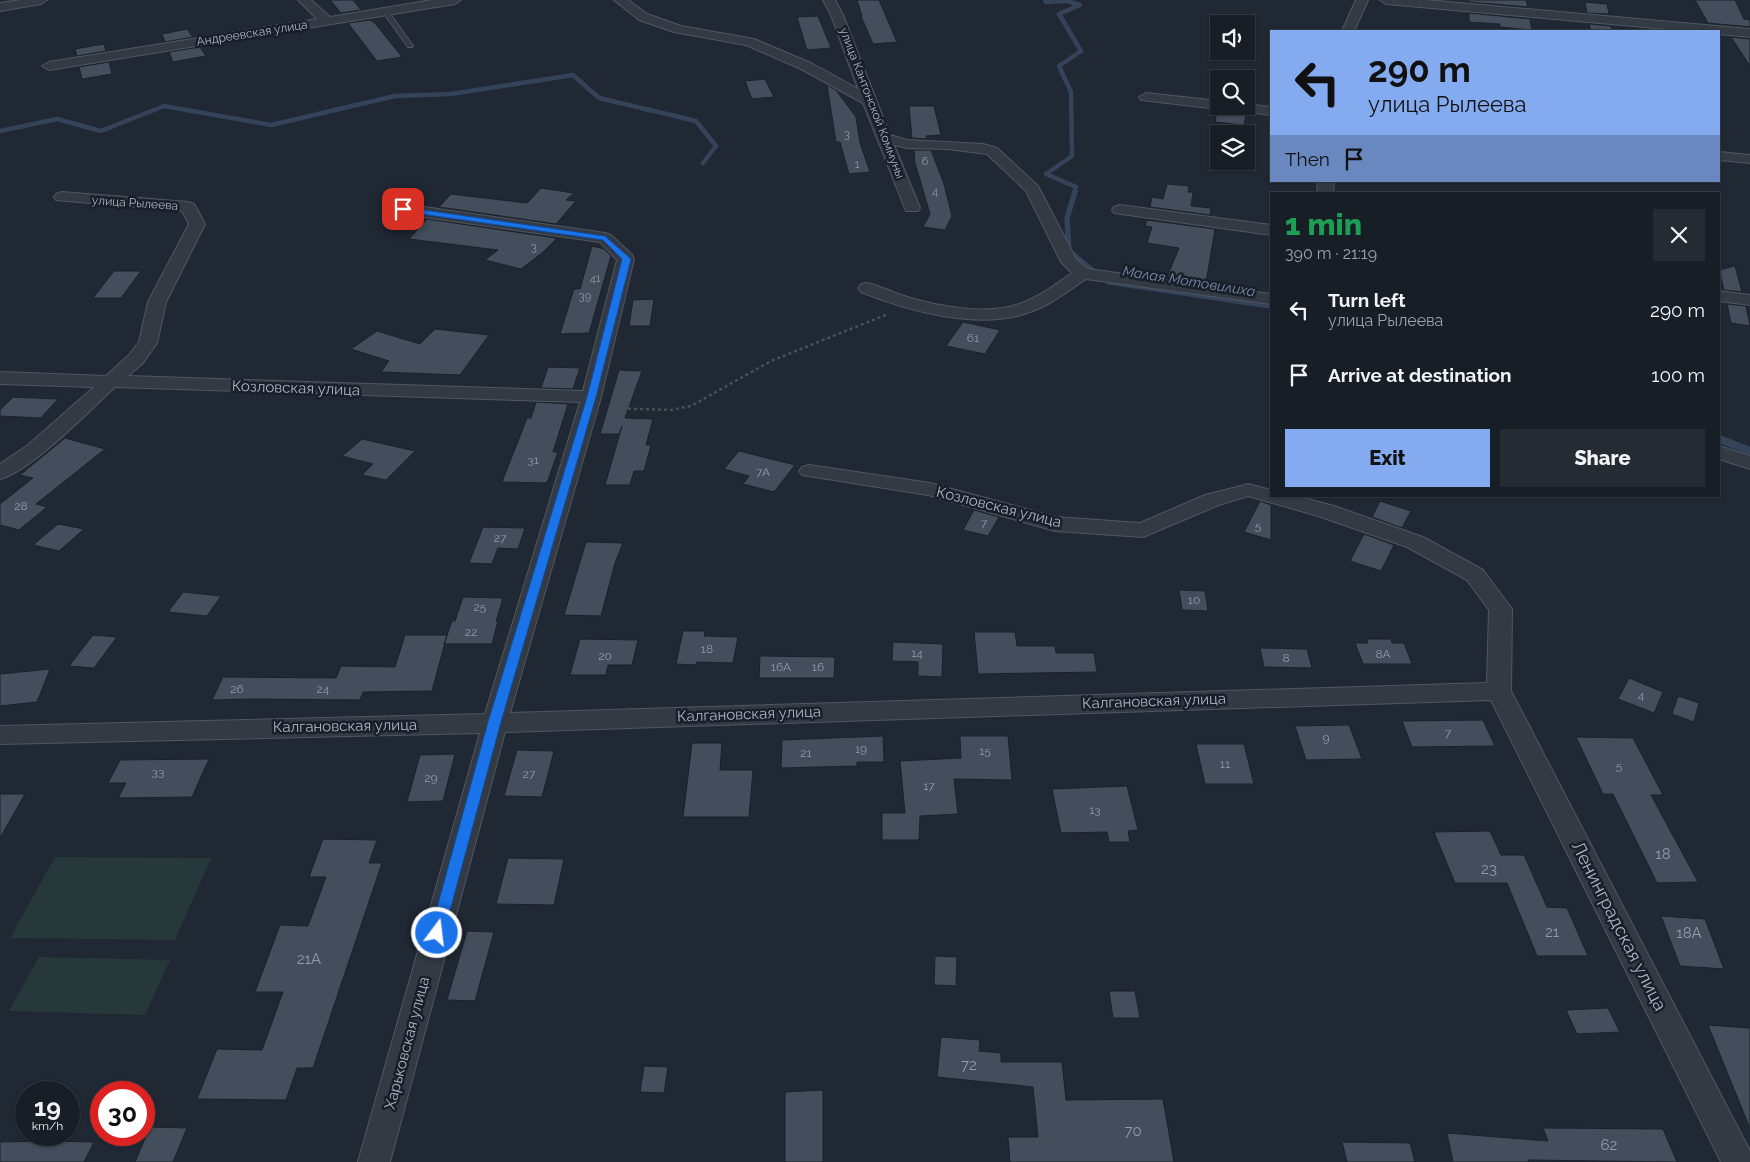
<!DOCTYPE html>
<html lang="en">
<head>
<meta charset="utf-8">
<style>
  body { margin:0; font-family:Raleway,sans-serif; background:#252b32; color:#f1f3f6; height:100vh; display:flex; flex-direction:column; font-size:19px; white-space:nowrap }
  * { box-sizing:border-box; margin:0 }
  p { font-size:16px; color:#9fa2a7 }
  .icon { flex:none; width:28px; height:28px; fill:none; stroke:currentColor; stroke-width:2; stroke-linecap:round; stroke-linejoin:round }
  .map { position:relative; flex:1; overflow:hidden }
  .details { position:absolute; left:1270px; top:192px; width:450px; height:305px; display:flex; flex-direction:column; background:#181e26; border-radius:0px; box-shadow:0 1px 4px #0004,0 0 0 1px #363c43 }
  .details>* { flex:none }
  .top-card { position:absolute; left:1270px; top:30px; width:450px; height:152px; border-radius:0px; box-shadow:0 1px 4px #0004,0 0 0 1px #363c43; background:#84aaf0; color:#111; overflow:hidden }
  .fabs { position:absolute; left:1210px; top:15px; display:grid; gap:10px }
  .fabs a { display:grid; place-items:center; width:45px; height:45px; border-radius:0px; background:#181e26; box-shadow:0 1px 4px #0004,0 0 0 1px #363c43; font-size:25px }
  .speed { position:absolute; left:15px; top:1081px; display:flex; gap:10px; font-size:25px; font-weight:700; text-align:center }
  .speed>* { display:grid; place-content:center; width:65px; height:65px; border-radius:50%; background:#181e26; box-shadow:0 1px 4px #0004,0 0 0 1px #363c43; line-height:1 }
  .speed small { font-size:12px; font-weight:400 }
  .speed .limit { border:8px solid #d22; background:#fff; color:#111 }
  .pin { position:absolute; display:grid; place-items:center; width:42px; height:42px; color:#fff; margin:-21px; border-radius:10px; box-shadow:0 2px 8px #0006 }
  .me { position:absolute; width:55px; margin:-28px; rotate:15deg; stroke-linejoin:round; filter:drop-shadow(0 0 4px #0008) }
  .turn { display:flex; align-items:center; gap:18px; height:105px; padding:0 15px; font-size:22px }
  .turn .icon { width:65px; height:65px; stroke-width:2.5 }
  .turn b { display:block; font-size:35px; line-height:42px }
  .then { display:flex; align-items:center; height:48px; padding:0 15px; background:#0003; gap:10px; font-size:19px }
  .round { display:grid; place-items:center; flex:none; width:52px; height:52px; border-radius:0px; background:#252b32 }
  .headline { display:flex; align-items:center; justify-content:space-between; height:85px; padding:0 15px }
  h1 { font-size:30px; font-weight:800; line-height:38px; color:#1e9e55 }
  .action { display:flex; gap:10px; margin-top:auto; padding:10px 15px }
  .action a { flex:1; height:58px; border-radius:0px; background:#84aaf0; color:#111; font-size:20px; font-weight:800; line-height:58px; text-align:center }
  .action a+a { background:#252b32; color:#f1f3f6 }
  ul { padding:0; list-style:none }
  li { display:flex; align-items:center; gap:15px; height:65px; padding:0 15px }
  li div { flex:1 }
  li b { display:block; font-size:19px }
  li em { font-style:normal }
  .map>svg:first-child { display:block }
</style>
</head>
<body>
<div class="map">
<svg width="1750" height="1162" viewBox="0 0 1750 1162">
  <rect width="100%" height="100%" fill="#202833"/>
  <path fill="#263839" d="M55,857L211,858L175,940L10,938Z
    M39,957L170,960L145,1015L9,1011Z"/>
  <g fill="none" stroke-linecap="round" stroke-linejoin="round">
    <path stroke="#35435a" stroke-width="4.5" d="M1045,0L1046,2L1067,1L1080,5L1059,14L1081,51L1059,66L1071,92L1072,156L1046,174L1076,187L1074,193
      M0,131L57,119L101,131L164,106L271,125L395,96L451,94L573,75L599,98L696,121L716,146L703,163"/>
    <path stroke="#35435a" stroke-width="5.5" d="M1075,192L1067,218L1069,251L1098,275
      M1109,282L1271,306
      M1719,439L1722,440"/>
    <path stroke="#35435a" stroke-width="8" d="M1719,439L1750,451"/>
  </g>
  <path fill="#434d5b" stroke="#1b212b" d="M330,0H353L361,10L341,13Z
    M857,0H879L897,42L873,44L861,16H862Z
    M1468,0H1526L1528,7L1468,2Z
    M1695,0H1735L1744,19L1750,20V27L1708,23Z
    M1585,2L1607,4L1609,14L1587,13Z
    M1469,13L1530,19L1532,30L1500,27V24L1469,22Z
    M818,16L831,48L807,50L797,17Z
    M370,20L374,22L402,57L377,61L348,23Z
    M1589,24L1611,26L1612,31H1591Z
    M187,29L193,37L165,42L162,34Z
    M1731,37L1750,39V66Z
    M104,44L106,51L77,56L75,49Z
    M200,47L206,56L173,62L169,52Z
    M109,62L112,74L82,79L79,67Z
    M765,79L774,97L752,99L745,81Z
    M827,85L836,90L856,117L860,143L870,172L849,174L840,142H836Z
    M909,106H934L941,135L926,136L927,139L912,138Z
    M1225,109L1246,114L1244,125L1215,122L1217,111Z
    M914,150H931L944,184L952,216L945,230L923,227L930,214L915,163Z
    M1167,184L1189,186L1188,192H1193L1191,206L1211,208L1210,215L1150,207L1152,197L1163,199Z
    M541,188L574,193L566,200L576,201L556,224L439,207L451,194L527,203Z
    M427,219L556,238H557L542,253L521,269L485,260L498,250L409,239Z
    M1147,220L1215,229L1206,283L1167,277L1179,248L1147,243L1152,227L1145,226Z
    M592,246L604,249L611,256L589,333L560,334L574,289H580Z
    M1735,266L1742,292L1724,290L1719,270Z
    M114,271H141L121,298H93Z
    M654,299L650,326H629L633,300Z
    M1727,304L1746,306L1750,326L1731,323Z
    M963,322L1000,330L985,354L946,346Z
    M435,329L489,335L460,375L381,372L389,361L351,349L377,331L420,344Z
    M548,367L580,368L573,389L541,388Z
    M619,370L642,371L625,418L653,419L646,445H651L644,471H634L630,485H605L622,426L619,434H600Z
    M13,397L58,399L41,418L0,416V410Z
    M536,402L568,404L553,452H558L547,483L502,482L527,418H531Z
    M65,438L105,449L36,504L47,507L19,530L0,525V504L33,478L20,475Z
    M362,439L415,451L386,480L362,475L373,464L342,456Z
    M739,451L795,465L774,492L743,484L749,476L724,469Z
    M1260,501L1271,505V540L1244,532Z
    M1380,501L1411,511L1402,528L1372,517Z
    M974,510L999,517L988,536L963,530Z
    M58,524L84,529L59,551L33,545Z
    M483,527L525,528L518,549L498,548L492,564L469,563Z
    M1364,534L1394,545L1381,571L1350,561Z
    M586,542L623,543L615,563L601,616L564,615Z
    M1179,590L1205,591L1208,611L1182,610Z
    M183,592L221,596L207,616L168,612Z
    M463,597L503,598L496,621H498L492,644H444L452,621H455Z
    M683,631H705L704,636L738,637L733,663L697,662L696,665L676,664Z
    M974,632H1015L1017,646H1055L1056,653H1094L1097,672L978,674Z
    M93,635L117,637L94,668L69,666Z
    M405,635H447L432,691L363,692L360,700L252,699L212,700L223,677L336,678L341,666L395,667Z
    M580,639L638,640L632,665H608L606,675H570Z
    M1366,639H1391L1392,643H1404L1412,664H1363L1355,643H1368Z
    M893,642L943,644L942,677L918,676V662L892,661Z
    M1260,648L1307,649L1312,668L1264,667Z
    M760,656L835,657L834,678H759Z
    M50,669L37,702L0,706V674Z
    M1629,678L1663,692L1654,713L1618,699Z
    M1678,696L1699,703L1694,722L1672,714Z
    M1483,720L1495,746L1412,747L1402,721Z
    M1349,725L1362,759L1306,760L1295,726Z
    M883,736L884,762H857V766L781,768L782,740Z
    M960,736H1008L1012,780L954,779L958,814L920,816L919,840H882V813H905L900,761L961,758Z
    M1576,737L1633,738L1663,795H1651L1698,882L1657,883L1613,794H1603Z
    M692,743H722L720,770H753L749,817H683Z
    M1196,744H1244L1254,784H1205Z
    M517,750L554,751L542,797L504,796Z
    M455,754L443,801L407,802L420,755Z
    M209,759L192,797L118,798L126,783H108L120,760Z
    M1127,786L1138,830L1128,831L1130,842H1109L1107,832L1061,833L1052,789Z
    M0,794H25L0,838Z
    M1490,831L1501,855H1524L1547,907L1567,908L1588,956H1537L1507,883H1455L1434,832Z
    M323,839L377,840L369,863H382L313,1068H297L286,1100L197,1099L217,1049L262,1050L283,992H255L280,925L308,926L326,877H309Z
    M508,858L564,859L554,905L496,904Z
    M1661,916L1705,919L1724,969L1680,966Z
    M467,931L494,932L475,1001L447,1000Z
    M935,956L957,957L956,986L934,985Z
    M1109,991H1135L1140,1018H1113Z
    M1608,1008L1620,1032L1577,1034L1566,1010Z
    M1708,1025L1750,1028V1126H1749Z
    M941,1037L980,1040L979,1051L1001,1053V1062H1062L1066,1100L1163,1099L1174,1162H1010L1008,1137H1038L1033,1087L937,1077Z
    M644,1066L668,1067L664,1093L640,1092Z
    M823,1090V1162H785V1092Z
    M150,1127L187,1128L173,1162H135Z
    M1543,1128L1663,1129L1677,1162L1528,1160L1529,1162H1453L1447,1133L1548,1141Z
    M48,1141L94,1142L84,1162H0V1142Z
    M1342,1142L1410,1143L1415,1162H1347Z"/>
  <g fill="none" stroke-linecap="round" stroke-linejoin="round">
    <defs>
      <path id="lane" d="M384,11H388L413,46L412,47H408L383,12Z"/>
      <path id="street" d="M20,0H47L41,4L0,11V3Z
        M298,0H311L330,17L432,0H461L455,4L49,70L42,66L49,62L317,19Z
        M614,0H628L647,14L681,26L754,39L813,64L858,89L831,15L823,0H835L843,15L890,135L907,140L983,144L997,148L1038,186L1076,259L1088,269L1271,294V304L1086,279C1068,291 1051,305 1030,312C979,331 909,311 861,292L858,288L861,284L867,283C881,286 893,293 907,297C937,306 985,315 1016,305C1036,299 1055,285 1072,273L1061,262L1026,191L987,154L948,149L907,148L894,145L920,208L918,211H906L863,103L803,70L746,45L674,32L639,20Z
        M1356,0H1368L1354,31H1342Z
        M1380,0H1426L1750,29V37L1719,34V31H1689L1386,4Z
        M1146,93L1219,101V106H1246V104L1271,107V115L1231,110L1225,107L1219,109L1141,100L1139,97Z
        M1719,152L1750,155V163L1719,160Z
        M1318,181H1334L1333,194H1317Z
        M62,192L188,202L194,204L205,224L166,302L157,343L143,363L128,376L583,391L617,260L600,242L403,214L397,212L395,209L397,206L403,204L605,233L611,235L632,255L634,259L601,397L510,713L1487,683L1489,610L1467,580L1407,547L1318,516L1248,496L1219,505L1143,537L1055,531L928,495L802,475L799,471L802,467L809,465L930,483L1056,517L1140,523L1205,495L1241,486L1248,484L1271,490V496H1296L1334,506L1423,537L1483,570L1512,609L1511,691L1750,1151V1162H1721L1491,700L505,732L390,1162H358L480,733L0,744V726L485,714L580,402L115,387C90,410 30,472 0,479V464L28,445L94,387L0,384V372L106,376L129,355L139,342L148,302L189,224L182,211L56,200L54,197L56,194Z
        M1120,205L1271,225V235L1114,213L1112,210L1114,207Z
        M1719,291L1750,295V305L1719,301Z
        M1719,446L1750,456V469L1719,459Z"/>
    </defs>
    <use href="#lane" stroke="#515762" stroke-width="2"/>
    <use href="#street" stroke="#515762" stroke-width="2"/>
    <path stroke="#435356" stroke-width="2.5" stroke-dasharray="3 3" stroke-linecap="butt" d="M610,408L671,410L691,406L771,361L888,314"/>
    <use href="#lane" fill="#333a44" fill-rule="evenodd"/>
    <use href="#street" fill="#333a44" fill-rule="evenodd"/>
  </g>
  <path fill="#1a73e8" stroke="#114b97" d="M403,207L605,236L631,259L596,397L501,722L444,933L442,937L437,939L432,937L430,933L488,722L587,397L622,259L603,240L400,211V208Z"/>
  <g text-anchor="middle" stroke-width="5" stroke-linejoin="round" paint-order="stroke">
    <g font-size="11" fill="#929aa8">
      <text x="847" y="138">3</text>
      <text x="925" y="165">6</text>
      <text x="857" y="168">1</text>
      <text x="935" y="195">4</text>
      <text x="534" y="251">3</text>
      <text x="595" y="282">41</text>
      <text x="585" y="300">39</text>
    </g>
    <g font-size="12" fill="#adb4c1" stroke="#191f29">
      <text transform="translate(252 33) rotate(-9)" y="4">Андреевская улица</text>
      <text transform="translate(872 103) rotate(69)" y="4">улица Кантонской Коммуны</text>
      <text transform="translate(135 203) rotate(4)" y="4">улица Рылеева</text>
    </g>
    <g font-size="12" fill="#929aa8">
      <text x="973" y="342">61</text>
      <text x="533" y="464">31</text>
      <text x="763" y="476">7А</text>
      <text x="21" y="510">28</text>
      <text x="984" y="527">7</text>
      <text x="1258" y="530">5</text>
      <text x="500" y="542">27</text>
      <text x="1194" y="604">10</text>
      <text x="480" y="611">25</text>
      <text x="471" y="636">22</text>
      <text x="707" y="653">18</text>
      <text x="917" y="657">14</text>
      <text x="1383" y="658">8А</text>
      <text x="605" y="660">20</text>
      <text x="1286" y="662">8</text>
      <text x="781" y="671">16А</text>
      <text x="818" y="671">16</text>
      <text x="237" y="693">26</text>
      <text x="323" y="693">24</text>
      <text x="1641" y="699">4</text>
      <text x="1448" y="737">7</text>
      <text x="1326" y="742">9</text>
      <text x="861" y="753">19</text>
      <text x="985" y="755">15</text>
      <text x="806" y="757">21</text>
      <text x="1225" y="768">11</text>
      <text x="1619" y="770">5</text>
      <text x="158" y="776">33</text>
      <text x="529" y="778">27</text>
      <text x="431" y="782">29</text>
      <text x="929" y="790">17</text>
      <text x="1095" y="814">13</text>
    </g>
    <g font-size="14" font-style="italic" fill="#778aa9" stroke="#191f29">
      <text transform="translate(1189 281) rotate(9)" y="5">Малая Мотовилиха</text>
    </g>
    <g font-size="15" fill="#adb4c1" stroke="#191f29">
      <text transform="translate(296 388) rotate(2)" y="5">Козловская улица</text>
      <text transform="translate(999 507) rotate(14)" y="5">Козловская улица</text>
      <text transform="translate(1154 701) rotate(-2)" y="5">Калгановская улица</text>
      <text transform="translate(749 714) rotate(-2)" y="5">Калгановская улица</text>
      <text transform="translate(345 726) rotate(-1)" y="5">Калгановская улица</text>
      <text transform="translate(407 1043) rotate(-75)" y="5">Харьковская улица</text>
    </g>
    <g font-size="15" fill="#929aa8">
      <text x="1663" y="859">18</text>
      <text x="1489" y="874">23</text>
      <text x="1552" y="937">21</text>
      <text x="1689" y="938">18А</text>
      <text x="309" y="964">21А</text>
      <text x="969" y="1070">72</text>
      <text x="1133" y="1136">70</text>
      <text x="1609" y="1150">62</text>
    </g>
    <g font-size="18" fill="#adb4c1" stroke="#191f29">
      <text transform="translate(1619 926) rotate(63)" y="6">Ленинградская улица</text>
    </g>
  </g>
</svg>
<div class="fabs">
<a><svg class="icon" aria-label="sound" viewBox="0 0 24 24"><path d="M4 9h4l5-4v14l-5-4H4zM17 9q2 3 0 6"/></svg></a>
<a><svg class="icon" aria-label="search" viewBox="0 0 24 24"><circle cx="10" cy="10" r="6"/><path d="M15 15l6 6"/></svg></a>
<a><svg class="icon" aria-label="layers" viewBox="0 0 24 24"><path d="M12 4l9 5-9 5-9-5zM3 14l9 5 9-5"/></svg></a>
</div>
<div class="speed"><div>19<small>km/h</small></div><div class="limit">30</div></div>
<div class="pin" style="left:403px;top:209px;background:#d93025"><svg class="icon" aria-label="arrive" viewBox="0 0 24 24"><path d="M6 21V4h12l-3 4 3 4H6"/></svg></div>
<svg class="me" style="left:437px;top:933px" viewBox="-20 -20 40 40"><circle r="17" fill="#1a73e8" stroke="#fff" stroke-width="3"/><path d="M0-11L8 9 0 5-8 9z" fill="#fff"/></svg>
<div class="top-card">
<div class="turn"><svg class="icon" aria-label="left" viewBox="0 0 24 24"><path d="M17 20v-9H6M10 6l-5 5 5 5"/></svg><div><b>290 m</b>улица Рылеева</div></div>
<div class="then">Then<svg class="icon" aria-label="arrive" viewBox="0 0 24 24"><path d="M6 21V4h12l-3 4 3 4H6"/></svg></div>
</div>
<section class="details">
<div class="headline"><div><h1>1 min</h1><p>390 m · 21:19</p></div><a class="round"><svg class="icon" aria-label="close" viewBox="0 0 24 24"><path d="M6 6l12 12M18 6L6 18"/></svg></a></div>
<ul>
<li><svg class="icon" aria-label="left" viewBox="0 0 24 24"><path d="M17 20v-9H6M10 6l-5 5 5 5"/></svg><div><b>Turn left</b><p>улица Рылеева</p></div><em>290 m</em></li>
<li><svg class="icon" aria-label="arrive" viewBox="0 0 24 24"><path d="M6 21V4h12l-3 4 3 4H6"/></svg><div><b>Arrive at destination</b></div><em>100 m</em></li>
</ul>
<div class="action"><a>Exit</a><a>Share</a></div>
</section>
</div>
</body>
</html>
